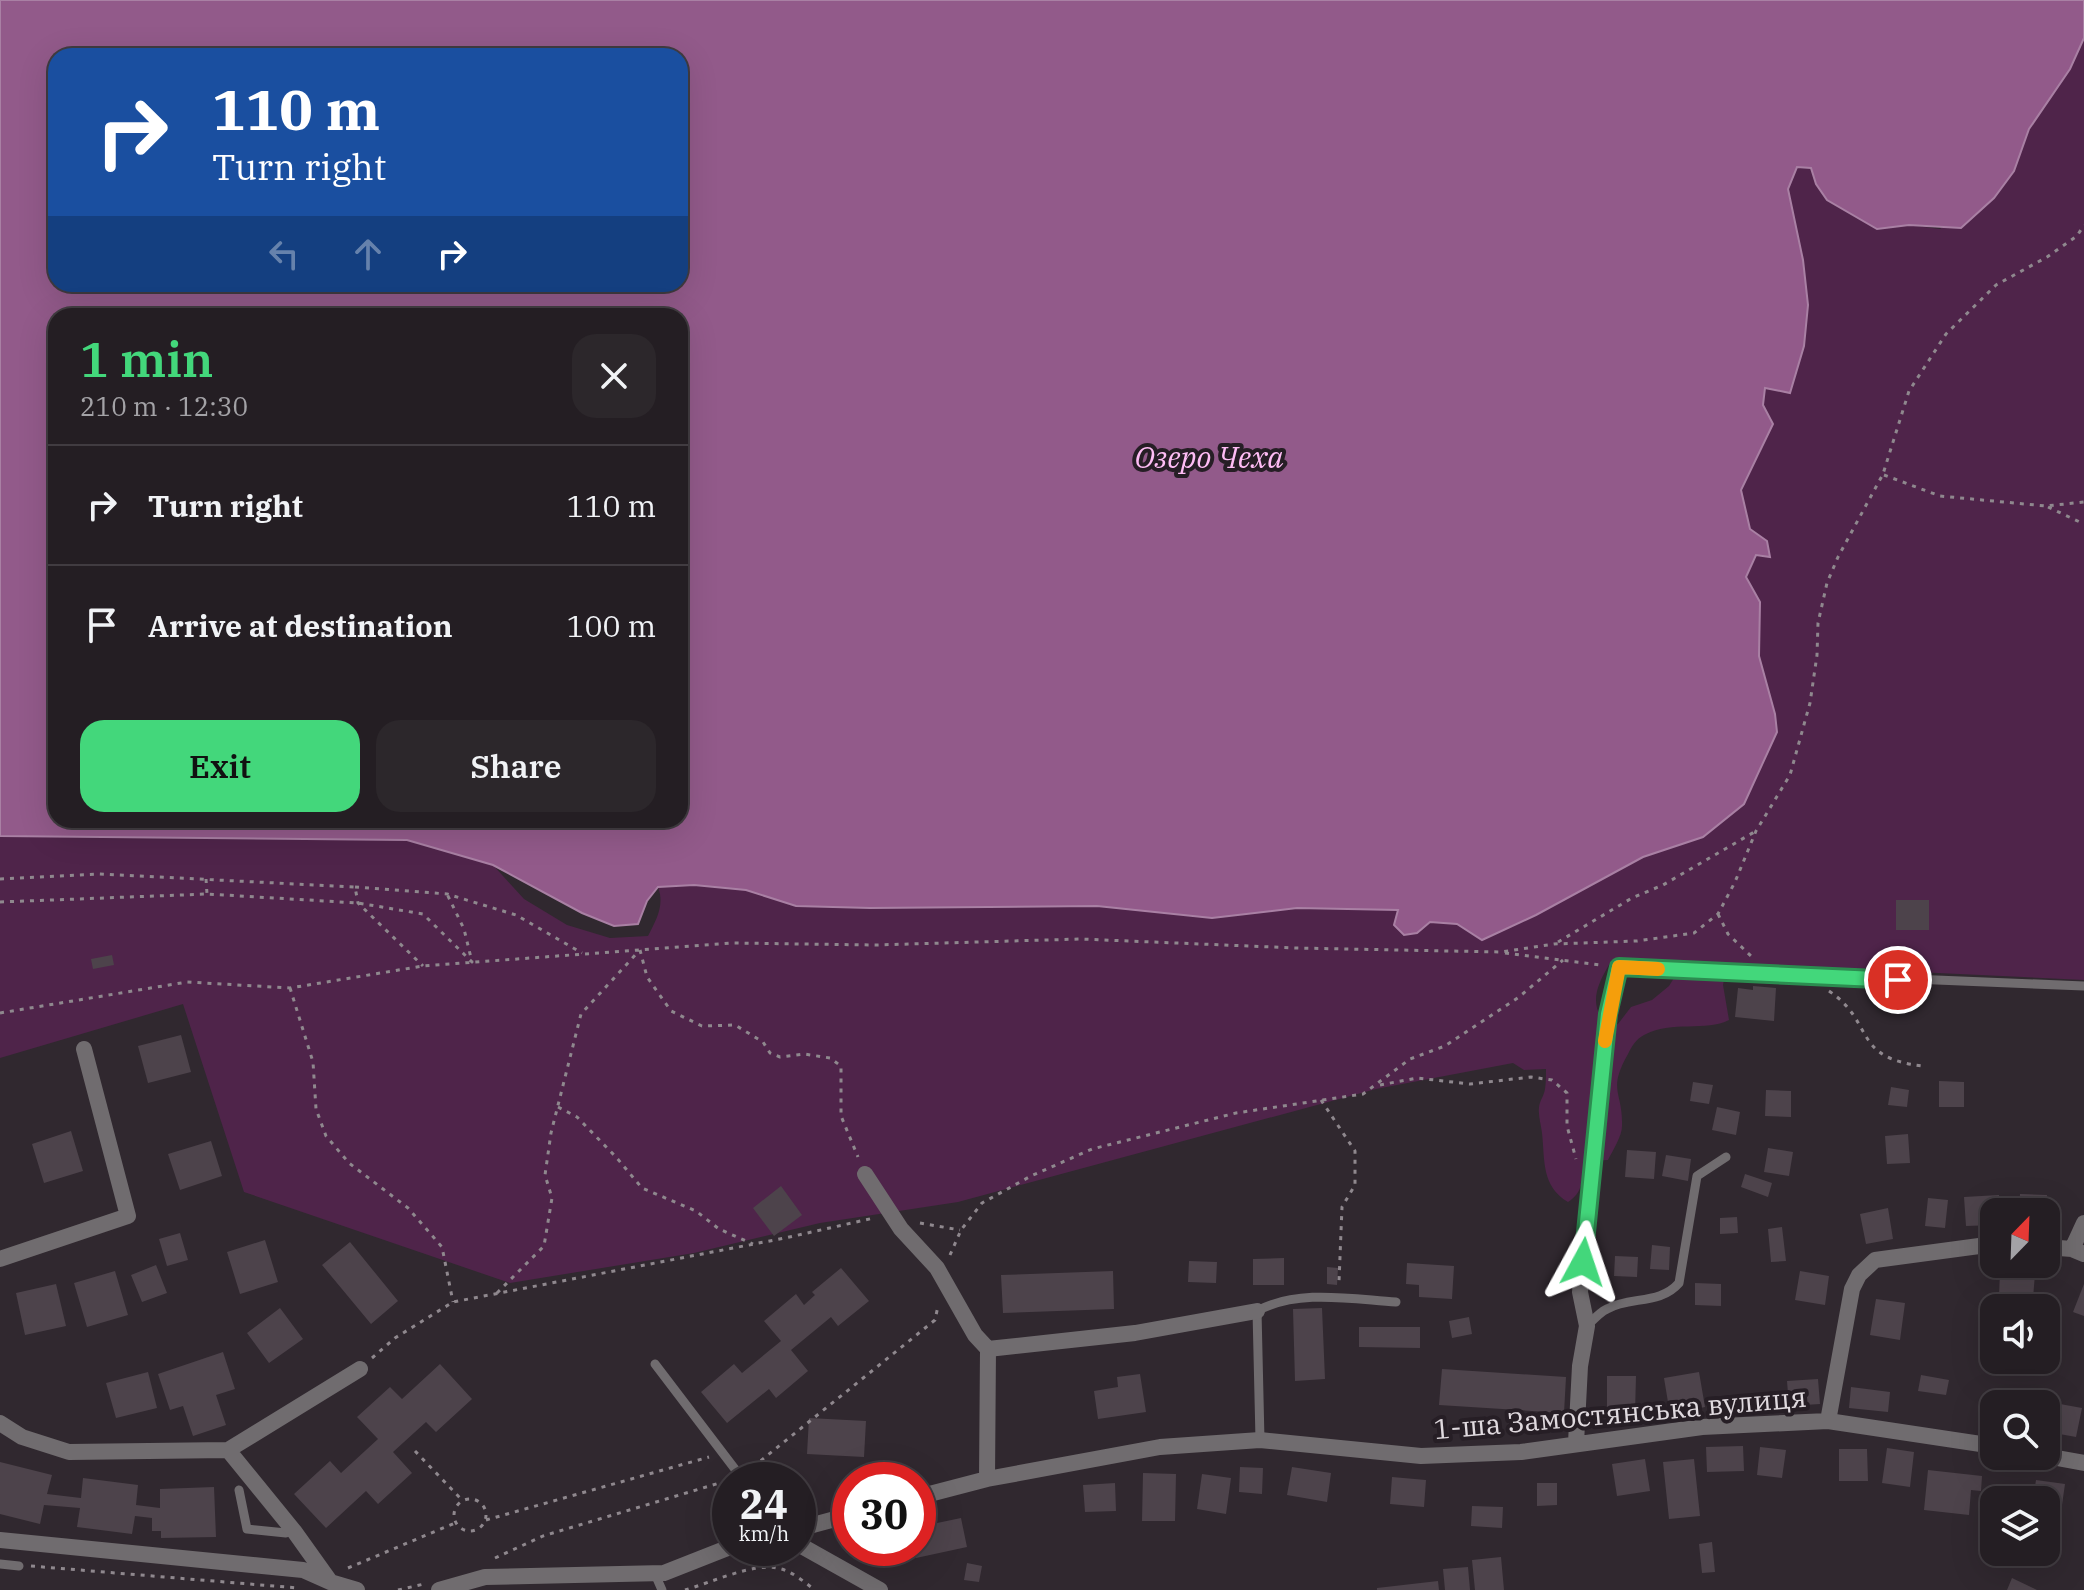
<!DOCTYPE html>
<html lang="en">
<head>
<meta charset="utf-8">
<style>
  body { margin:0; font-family:"IBM Plex Serif",serif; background:#2c272b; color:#f1f3f6; height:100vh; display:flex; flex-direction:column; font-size:30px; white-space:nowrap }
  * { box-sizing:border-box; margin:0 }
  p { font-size:26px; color:#a3a2a6 }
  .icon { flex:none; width:44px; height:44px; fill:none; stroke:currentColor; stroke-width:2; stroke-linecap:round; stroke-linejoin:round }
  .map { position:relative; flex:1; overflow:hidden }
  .side { position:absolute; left:48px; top:308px; width:640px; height:520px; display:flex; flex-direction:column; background:#241e23; border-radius:24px; box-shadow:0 8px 32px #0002,0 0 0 2px #413c41 }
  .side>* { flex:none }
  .guide { position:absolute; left:48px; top:48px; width:640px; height:244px; border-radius:24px; box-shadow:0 8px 32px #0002,0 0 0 2px #413c41; background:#1a4fa0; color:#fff; overflow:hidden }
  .needle { width:52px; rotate:23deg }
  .fabs { position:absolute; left:1980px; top:1198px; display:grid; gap:16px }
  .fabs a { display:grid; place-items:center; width:80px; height:80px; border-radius:16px; background:#241e23; box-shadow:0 8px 32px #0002,0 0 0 2px #413c41; font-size:40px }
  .speed { position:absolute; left:712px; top:1462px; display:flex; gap:16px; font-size:40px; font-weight:700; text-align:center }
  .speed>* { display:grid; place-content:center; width:104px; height:104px; border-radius:50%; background:#241e23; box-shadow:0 8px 32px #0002,0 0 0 2px #413c41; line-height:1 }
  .speed small { font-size:20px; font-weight:400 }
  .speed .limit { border:12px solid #d22; background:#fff; color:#111 }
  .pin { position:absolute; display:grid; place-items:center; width:68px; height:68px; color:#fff; margin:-34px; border:4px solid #fff; border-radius:50%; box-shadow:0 2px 8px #0007 }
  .me { position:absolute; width:88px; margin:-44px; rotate:5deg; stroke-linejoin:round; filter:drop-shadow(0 0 6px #0008) }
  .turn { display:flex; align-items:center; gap:28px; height:168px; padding:0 32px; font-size:36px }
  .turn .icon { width:104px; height:104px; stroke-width:2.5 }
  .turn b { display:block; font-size:56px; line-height:68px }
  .lanes { display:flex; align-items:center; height:76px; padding:0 32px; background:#0003; justify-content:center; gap:40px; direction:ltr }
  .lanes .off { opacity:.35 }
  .round { display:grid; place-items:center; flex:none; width:84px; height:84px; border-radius:24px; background:#2c272b }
  .summary { display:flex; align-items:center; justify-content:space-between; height:136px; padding:0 32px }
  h1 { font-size:48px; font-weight:600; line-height:60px; color:#43d77b }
  .button { display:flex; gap:16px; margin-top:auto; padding:16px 32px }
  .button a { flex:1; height:92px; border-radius:24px; background:#43d77b; color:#111; font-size:32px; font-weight:600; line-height:92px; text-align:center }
  .button a+a { background:#2c272b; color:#f1f3f6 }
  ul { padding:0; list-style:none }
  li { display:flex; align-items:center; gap:24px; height:120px; padding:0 32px; border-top:2px solid #413c41 }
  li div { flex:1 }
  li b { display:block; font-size:30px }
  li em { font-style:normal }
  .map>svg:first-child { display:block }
</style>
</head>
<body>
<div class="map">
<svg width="2084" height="1590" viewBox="0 0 2084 1590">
  <rect width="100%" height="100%" fill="#30282f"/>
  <path fill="#4f244a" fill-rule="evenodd" d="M2084,38V980L1727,963L1723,985L1729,1020C1706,1032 1672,1020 1644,1035C1636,1039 1632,1046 1628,1054C1607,1091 1623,1091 1622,1126C1622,1136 1613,1150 1608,1160L1585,1161C1583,1178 1583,1193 1568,1202C1541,1186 1545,1160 1542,1133C1541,1124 1538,1116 1539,1107C1540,1100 1544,1096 1545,1089C1546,1083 1546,1076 1546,1069L1524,1070L1513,1063L1376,1089L958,1202L820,1223L694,1253L510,1283L244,1192L183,1004L0,1058V836L407,840L493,865L524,899L567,925L610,938L648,936C656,920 665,905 658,887L694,885L746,890L796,906L870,908L1097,906L1212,918L1297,908L1399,910L1417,933L1429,922L1457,924L1482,940L1536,915L1643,857L1703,837L1744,804L1776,732L1775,714L1759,656L1760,602L1746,577L1757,555L1769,557L1767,541L1750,529L1741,490L1773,424L1763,405L1765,388L1804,346L1808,304L1803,260L1788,189L1797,167L1811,168L1816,184L1827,200L1877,229L1909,225L1940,229L2014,171L2029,130L2070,69ZM1610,963H1671L1674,978L1669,986L1652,1000L1631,1007L1618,1024L1608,1028C1588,1004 1596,987 1610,963Z"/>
  <path fill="#925a8a" stroke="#a980a4" stroke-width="2" fill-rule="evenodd" d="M0,0H2084V38L2070,69L2029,129L2014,171L1994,198L1961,228L1909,225L1877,229L1827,200L1816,184L1811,168L1797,167L1788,189L1803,260L1808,305L1804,346L1790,393L1765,388L1763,405L1773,424L1741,490L1750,529L1767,541L1770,557L1756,555L1746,577L1760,602L1759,656L1775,714L1777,732L1744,804L1703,837L1643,857L1536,915L1482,940L1457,924L1430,922L1417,933L1404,935L1394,925L1398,910L1297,908L1212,918L1097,906L870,908L796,906L746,890L694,885L658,887L647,901L638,924L614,926L582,913L493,865L407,840L0,836ZM56,56H680V284H56ZM56,316H680V820H56Z"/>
  <path fill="#4d434b" d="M1896,900H1929V930H1896Z
    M112,955L114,965L93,969L91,959Z
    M1753,986L1776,988L1774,1021L1735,1017L1738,988L1753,990Z
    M181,1035L191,1072L148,1083L138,1046Z
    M1939,1081L1964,1082V1107H1939Z
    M1693,1082L1713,1085L1709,1104L1690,1101Z
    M1891,1087L1909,1090L1907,1107L1888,1105Z
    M1766,1090L1791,1091V1117L1765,1116Z
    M1717,1107L1740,1112L1736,1135L1712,1130Z
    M71,1131L83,1171L44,1183L32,1144Z
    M1908,1134L1910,1163L1887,1164L1885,1136Z
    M211,1141L222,1176L180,1190L168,1154Z
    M1768,1148L1793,1152L1789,1176L1764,1172Z
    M1627,1150L1656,1152L1654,1179L1625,1177Z
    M1666,1155L1691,1159L1688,1181L1662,1176Z
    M1745,1174L1772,1183L1768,1197L1741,1187Z
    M781,1186L802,1215L774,1236L753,1208Z
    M2020,1194L2047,1195L2046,1212H2019Z
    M1999,1195V1212H1994V1225L1966,1226L1964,1197Z
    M1928,1198L1948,1200L1945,1228L1925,1226Z
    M1888,1208L1893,1239L1866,1244L1860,1214Z
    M1737,1217L1738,1233L1720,1234V1218Z
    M1782,1227L1786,1261L1771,1262L1768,1229Z
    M180,1233L188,1260L167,1266L159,1239Z
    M265,1240L278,1282L240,1294L227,1252Z
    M350,1242L398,1301L371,1324L322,1265Z
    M1652,1245L1670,1247L1669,1270L1650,1269Z
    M1615,1256L1638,1257L1637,1277L1614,1276Z
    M1284,1258V1285H1253V1259Z
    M1189,1261L1217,1262L1216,1283L1188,1282Z
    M1407,1263L1454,1266L1452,1299L1419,1297V1285L1406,1284Z
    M156,1265L167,1293L142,1302L131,1275Z
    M1327,1267L1338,1268L1337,1285L1327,1284Z
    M841,1268L869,1301L838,1326L831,1317L791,1350L808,1371L776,1398L769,1389L727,1423L701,1392L734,1364L742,1373L781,1341L764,1321L796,1294L804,1305L815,1295L812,1292Z
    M115,1271L128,1315L87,1327L74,1283Z
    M1113,1271L1114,1309L1003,1313L1001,1275Z
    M1800,1271L1829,1276L1825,1305L1795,1300Z
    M2000,1272L2035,1274L2033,1298L1999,1296Z
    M1695,1283L1721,1284V1306L1695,1305Z
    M56,1284L66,1326L25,1335L16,1293Z
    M2084,1284V1316L2073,1312Z
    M1876,1299L1905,1303L1900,1340L1870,1335Z
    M280,1308L303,1339L269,1363L247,1333Z
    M1322,1308L1325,1379L1295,1381L1293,1309Z
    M1469,1317L1472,1334L1452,1338L1449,1321Z
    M1359,1327H1420V1348L1359,1347Z
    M223,1352L235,1389L216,1395L226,1425L193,1436L183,1406L170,1410L158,1374Z
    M440,1364L472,1399L436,1432L426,1422L393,1452L412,1473L378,1504L366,1491L326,1528L294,1494L330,1461L341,1473L378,1439L357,1417L390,1387L402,1399Z
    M1442,1369L1566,1377L1564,1413L1439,1405Z
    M148,1372L157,1408L116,1418L106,1383Z
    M1699,1372L1705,1407L1670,1414L1664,1378Z
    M1140,1374L1146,1412L1098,1419L1094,1391L1118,1387L1117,1377Z
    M1921,1375L1949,1380L1946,1395L1918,1391Z
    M1607,1376H1636L1635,1413L1607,1412Z
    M1818,1379L1820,1404L1789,1406L1787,1381Z
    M1851,1387L1890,1392L1888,1412L1849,1408Z
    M1998,1392L2014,1396L2012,1404H1995Z
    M2060,1404L2082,1408L2076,1437L2054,1433Z
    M809,1418L866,1421L864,1457L807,1454Z
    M1743,1446L1744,1471L1707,1472L1706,1447Z
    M1760,1447L1786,1450L1782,1478L1757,1475Z
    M1887,1448L1914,1452L1910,1487L1882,1483Z
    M1839,1449H1867L1868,1481H1839Z
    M1645,1459L1650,1491L1617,1496L1612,1464Z
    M1694,1459L1700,1516L1669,1519L1663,1462Z
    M0,1462L52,1475L47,1494L81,1498L83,1478L138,1485L136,1505L160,1508V1489L214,1487L216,1537L161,1538V1531H152V1518L135,1516L132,1534L77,1527L80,1508L44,1505L40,1524L0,1514Z
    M1240,1467L1263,1468L1262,1494L1239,1492Z
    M1292,1467L1331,1473L1327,1502L1287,1495Z
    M1928,1470L1982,1476L1981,1491L1971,1490L1969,1515L1924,1510Z
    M1143,1473L1176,1474L1175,1521H1142Z
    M1202,1474L1231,1478L1226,1514L1197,1509Z
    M1392,1477L1426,1480L1424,1507L1390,1504Z
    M2036,1480L2065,1484L2061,1512L2046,1510V1500H2033Z
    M1115,1483L1116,1511L1085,1512L1083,1485Z
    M1537,1483H1557V1505L1537,1506Z
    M1472,1506L1503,1507L1502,1528L1471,1526Z
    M961,1518L967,1547L916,1558L914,1548H918V1527Z
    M1712,1542L1715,1572L1702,1573L1699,1544Z
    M1501,1557L1504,1590H1475L1472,1560Z
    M967,1563L982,1566L979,1582L964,1580Z
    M1468,1567L1470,1590H1445L1443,1569Z
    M2012,1578L2037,1590H2007Z
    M1438,1581L1439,1590H1377V1588Z"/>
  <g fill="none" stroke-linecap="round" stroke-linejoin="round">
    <path stroke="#8f888e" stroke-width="3" stroke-dasharray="4 6" stroke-linecap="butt" d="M1884,475L1940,496L2046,506L2084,502
      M2048,507L2084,524
      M0,879L99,874L355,887L358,903L423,966
      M206,879L207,894
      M355,887L447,894L516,915L582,953
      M0,902L207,894L358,903L423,914L472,962L464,929L447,894
      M1718,914L1728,934L1752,957
      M1558,942L1632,898L1663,885L1756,831
      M640,950L647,977L671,1011L702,1026L735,1025L763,1042L770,1053L780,1057L804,1054L830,1058L841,1066V1116L858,1157
      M1505,953L1601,965
      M290,988L313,1062L316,1109L326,1136L349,1163L408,1208L442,1247L453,1302
      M1829,991C1876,1023 1851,1058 1923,1066
      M0,1013L187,982L290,988L423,966L732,943L875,945L1080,939L1296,948L1501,952L1554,944L1637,941L1694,933L1718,914L1735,882L1756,831L1790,775L1810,703L1817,655L1818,623L1827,583L1838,557L1883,474L1909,391L1946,334L1996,285L2047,257L2077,236L2084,225
      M1380,1085L1417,1078L1470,1084L1531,1077L1552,1080L1567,1093V1126L1576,1159
      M1321,1100L1355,1151V1185L1342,1207L1339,1282
      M558,1107L577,1117L616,1157L642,1188L696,1211L719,1229L753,1244
      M920,1223L960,1230
      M950,1255L961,1230L982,1203L1031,1176L1092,1149L1236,1113L1363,1094L1410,1059L1445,1046L1519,997L1563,960
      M497,1293L544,1246L552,1198L545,1175L551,1133L581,1014L638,952
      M372,1358L395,1338L453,1302L785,1238L874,1218
      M415,1451L462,1500
      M753,1467L935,1320L938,1306
      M454 1515a16 16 0 1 1 32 0a16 16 0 1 1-32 0Z
      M486,1520L709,1457
      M495,1558L543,1536L726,1481
      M31,1566L298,1588
      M348,1568L455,1523
      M398,1590L424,1584
      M685,1590C710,1583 752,1563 777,1568C791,1570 804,1582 815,1590"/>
    <path stroke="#706c6f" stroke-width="9" d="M1619,967L2084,986
      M1587,1326C1593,1320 1600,1312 1607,1309C1630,1296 1660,1305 1679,1283L1697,1176L1726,1157
      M655,1364L741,1477
      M1260,1440L1257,1311C1298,1289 1350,1299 1396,1302
      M239,1490L247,1529L286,1533L294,1531
      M0,1564L19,1566
      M655,1574L662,1590"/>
    <path stroke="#706c6f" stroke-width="16" d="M865,1174L901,1229L937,1268L975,1335L988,1349L987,1479
      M2046,1247L2072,1249L2084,1254
      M2072,1249L2084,1223
      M0,1259L128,1216L84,1049
      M988,1349L1135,1333L1257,1311
      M1828,1421L1852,1289L1859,1275L1875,1260L1994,1244
      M0,1423L22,1437L69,1452L228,1450L360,1369
      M1576,1443L1580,1366L1587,1326L1580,1292L1608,1014L1619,967
      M228,1450L294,1531L329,1580
      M2046,1456L2084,1463
      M741,1477L742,1480
      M918,1497L987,1479L1160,1447L1260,1440L1421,1456L1521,1452L1702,1427L1828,1421L1994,1446
      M798,1529L850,1515
      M0,1540L303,1570L330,1582L357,1590
      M798,1544L880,1590
      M439,1590L485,1577L664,1573L730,1547"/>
  </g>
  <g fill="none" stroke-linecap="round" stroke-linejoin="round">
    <defs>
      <path id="route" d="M1583,1262L1608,1014L1619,967L1898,980"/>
    </defs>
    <use href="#route" stroke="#2c8c50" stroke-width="20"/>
    <use href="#route" stroke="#43d77b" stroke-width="14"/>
    <path stroke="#f59e0b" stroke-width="14" d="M1605,1041L1619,967L1658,969"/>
  </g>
  <g text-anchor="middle" stroke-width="8" stroke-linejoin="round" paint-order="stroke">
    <g font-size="28" fill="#e0dadf" stroke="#261e25">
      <text transform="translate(1620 1413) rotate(-5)" y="10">1-ша Замостянська вулиця</text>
    </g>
    <g font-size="30" font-style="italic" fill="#ffbdf5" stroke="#261e25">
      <text x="1209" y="468">Озеро Чеха</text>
    </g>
  </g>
</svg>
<div class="fabs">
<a><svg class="needle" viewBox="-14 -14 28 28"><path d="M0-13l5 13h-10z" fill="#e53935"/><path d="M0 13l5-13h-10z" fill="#a3a2a6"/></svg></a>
<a><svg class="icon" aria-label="sound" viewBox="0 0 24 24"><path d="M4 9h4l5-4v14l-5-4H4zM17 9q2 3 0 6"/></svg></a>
<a><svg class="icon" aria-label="search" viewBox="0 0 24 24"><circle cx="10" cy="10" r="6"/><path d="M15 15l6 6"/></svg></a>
<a><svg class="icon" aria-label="layers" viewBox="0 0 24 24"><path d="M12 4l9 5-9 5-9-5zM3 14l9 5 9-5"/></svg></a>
</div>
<div class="speed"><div>24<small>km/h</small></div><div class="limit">30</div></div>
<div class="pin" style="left:1898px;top:980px;background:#d93025"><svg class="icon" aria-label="arrive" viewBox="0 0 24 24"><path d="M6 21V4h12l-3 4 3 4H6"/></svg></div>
<svg class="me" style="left:1583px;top:1262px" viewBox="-20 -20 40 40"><path d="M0-17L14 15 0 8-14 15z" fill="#43d77b" stroke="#fff" stroke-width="4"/></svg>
<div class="guide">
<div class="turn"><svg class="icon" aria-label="right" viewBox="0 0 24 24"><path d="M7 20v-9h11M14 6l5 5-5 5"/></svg><div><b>110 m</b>Turn right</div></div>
<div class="lanes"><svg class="icon off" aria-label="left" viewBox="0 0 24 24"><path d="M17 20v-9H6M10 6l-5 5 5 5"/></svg><svg class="icon off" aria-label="ahead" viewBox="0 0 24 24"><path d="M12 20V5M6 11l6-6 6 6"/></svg><svg class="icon" aria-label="right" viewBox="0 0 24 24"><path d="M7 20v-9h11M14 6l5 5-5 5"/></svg></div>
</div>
<section class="side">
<div class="summary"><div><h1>1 min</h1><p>210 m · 12:30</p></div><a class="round"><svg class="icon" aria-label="close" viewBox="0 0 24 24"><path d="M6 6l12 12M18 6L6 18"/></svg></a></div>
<ul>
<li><svg class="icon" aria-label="right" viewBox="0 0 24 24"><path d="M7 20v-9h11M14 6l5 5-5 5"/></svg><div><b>Turn right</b></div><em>110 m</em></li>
<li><svg class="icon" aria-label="arrive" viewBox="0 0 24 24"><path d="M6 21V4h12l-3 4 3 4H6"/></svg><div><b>Arrive at destination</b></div><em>100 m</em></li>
</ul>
<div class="button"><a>Exit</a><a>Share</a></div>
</section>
</div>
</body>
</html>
